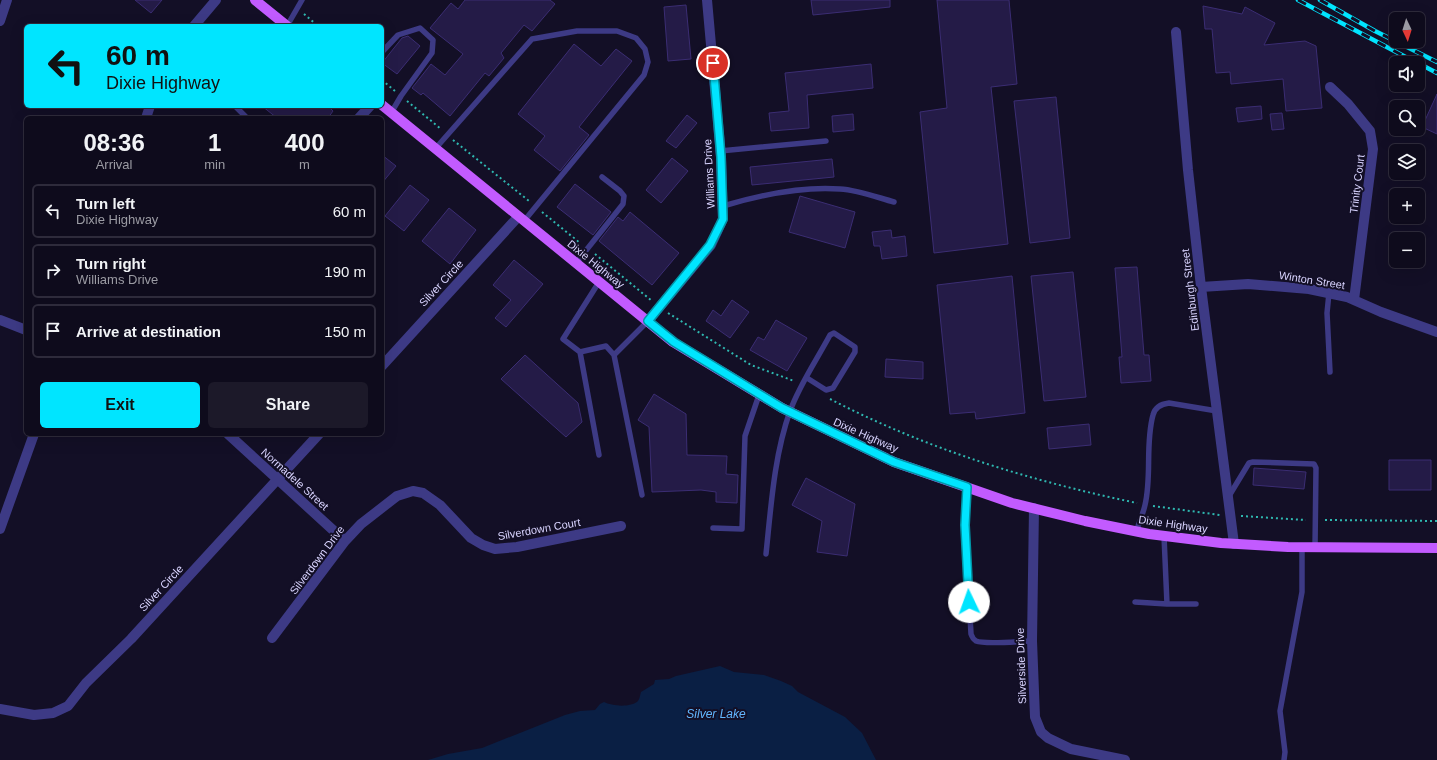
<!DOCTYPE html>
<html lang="en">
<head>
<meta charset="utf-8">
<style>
  body { margin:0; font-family:Helvetica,sans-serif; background:#1c1929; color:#f1f3f6; height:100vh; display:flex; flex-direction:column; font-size:15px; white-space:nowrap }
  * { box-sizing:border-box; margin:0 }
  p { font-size:13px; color:#9b9ba3 }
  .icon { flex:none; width:22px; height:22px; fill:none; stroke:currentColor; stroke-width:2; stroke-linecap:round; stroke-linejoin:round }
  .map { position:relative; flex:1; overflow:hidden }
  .drawer { position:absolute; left:24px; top:116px; width:360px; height:320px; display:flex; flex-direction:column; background:#0e0b1c; border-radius:6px; box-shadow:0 4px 16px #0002,0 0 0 1px #2e2b3b }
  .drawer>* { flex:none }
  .banner { position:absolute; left:24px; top:24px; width:360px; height:84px; border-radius:6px; box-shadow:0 4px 16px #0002,0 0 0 1px #2e2b3b; background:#00e5ff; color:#111; overflow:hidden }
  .needle { width:26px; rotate:176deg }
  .fabs { position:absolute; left:1389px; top:12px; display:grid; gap:8px }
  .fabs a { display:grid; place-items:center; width:36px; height:36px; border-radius:6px; background:#0e0b1c; box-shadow:0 4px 16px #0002,0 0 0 1px #2e2b3b; font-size:20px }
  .pin { position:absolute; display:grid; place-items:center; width:34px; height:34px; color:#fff; margin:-17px; border:2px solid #fff; border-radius:50%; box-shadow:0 1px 4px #0007 }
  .me { position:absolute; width:44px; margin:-22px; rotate:357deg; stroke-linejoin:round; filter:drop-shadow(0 0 3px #0008) }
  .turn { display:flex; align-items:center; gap:14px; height:84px; padding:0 16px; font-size:18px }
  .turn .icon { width:52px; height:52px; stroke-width:2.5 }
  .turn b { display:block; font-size:28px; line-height:34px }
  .eta { display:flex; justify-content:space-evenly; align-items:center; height:68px; text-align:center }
  .eta b { font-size:24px; font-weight:800; line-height:28px }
  .button { display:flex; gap:8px; margin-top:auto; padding:8px 16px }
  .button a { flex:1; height:46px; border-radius:6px; background:#00e5ff; color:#111; font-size:16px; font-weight:800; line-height:46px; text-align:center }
  .button a+a { background:#1c1929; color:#f1f3f6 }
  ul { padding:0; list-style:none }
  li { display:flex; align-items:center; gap:12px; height:54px; margin:0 8px 6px; padding:0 8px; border:2px solid #2e2b3b; border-radius:6px }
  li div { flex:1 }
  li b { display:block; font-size:15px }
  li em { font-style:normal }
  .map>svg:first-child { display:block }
</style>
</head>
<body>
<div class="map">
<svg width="1437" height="760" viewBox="0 0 1437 760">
  <rect width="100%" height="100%" fill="#130f26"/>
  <path fill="#0a1f44" d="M720,666L734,672L764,675L781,681L792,686L798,692L845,717L862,733L876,760H428L448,754L482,748L565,715L580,711L595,710L600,704L604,702C612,706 630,708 638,701C640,698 640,695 641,692L654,684L655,680L669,679L676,676Z"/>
  <path fill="#241b47" stroke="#3b2d73" d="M135,0H162L151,13Z
    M465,0H550L555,4L532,31L524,25L501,53L504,58L489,76L485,73L450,116L423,93L421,95L412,88L431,64L445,75L463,54L430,28L451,3L458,9Z
    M811,0H890V7L813,15Z
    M937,0H1009L1017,84L991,87L1008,244L934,253L920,112L947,108Z
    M686,5L691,59L668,61L664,7Z
    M1203,6L1242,14L1245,7L1275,23L1264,45L1305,41L1316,46L1322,108L1286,111L1283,79L1231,84L1230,72L1216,73L1212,29H1205Z
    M408,36L420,46L397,74L382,63L402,38Z
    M574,44L601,66L616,49L632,61L579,127L589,135L560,171L534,150L545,136L518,114Z
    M871,64L873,88L807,95L809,128L771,131L769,113L789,111L785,73Z
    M1437,94V134L1422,127Z
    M1056,97L1070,238L1030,243L1014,101Z
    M262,106H328L333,111L328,118H277Z
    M1261,106L1262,119L1238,122L1236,108Z
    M1282,113L1284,129L1272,130L1270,114Z
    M853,114L854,130L833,132L832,116Z
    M687,115L697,123L676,148L666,141Z
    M382,155L396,166L382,183Z
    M672,158L688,171L661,203L646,190Z
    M832,159L834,177L752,185L750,167Z
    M575,184L611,212L593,235L557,207Z
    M410,185L429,200L404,231L385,216Z
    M800,196L855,212L845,248L789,232Z
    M449,208L476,230L450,264L422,241Z
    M630,212L679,253L652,285L599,241L618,217L623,221Z
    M891,230L892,238L905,236L907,256L882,259L880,246H874L872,232Z
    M514,260L543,284L506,327L495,318L511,300L493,285Z
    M1137,267L1144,355H1149L1151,381L1121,383L1119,357H1122L1115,268Z
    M1073,272L1086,397L1044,401L1031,276Z
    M1012,276L1025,413L976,419L975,412L950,414L937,285Z
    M732,300L749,312L730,338L706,321L713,310L721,316Z
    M776,320L807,338L787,371L750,350L758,337L764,340Z
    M525,355L578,403L582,422L566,437L501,379Z
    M886,359L923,362V379L885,377Z
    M654,394L686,414L687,455L727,456L726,474L738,475L737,503L716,502V492L701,490L652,492L649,427L638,420Z
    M1089,424L1091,445L1049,449L1047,428Z
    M1389,460H1431V490H1389Z
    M1254,468L1306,472L1304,489L1253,485Z
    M806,478L855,504L847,556L817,552L822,521L792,505Z"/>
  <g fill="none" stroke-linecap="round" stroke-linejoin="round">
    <path stroke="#2fb8b0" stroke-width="2" stroke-dasharray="2 3" stroke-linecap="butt" d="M304,14L318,26
      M382,80L395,91
      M407,101L441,129
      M453,140L529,201
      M542,212L580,243
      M595,254L652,301
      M668,313L751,365L794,381
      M830,399C927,449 1030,481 1137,503
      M1153,506L1220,515
      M1241,516L1306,520
      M1325,520L1437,521"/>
    <path stroke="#3d3a85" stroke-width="5.5" d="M287,26L302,0
      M382,52L398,35L420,28L433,40L432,53L401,96L391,113
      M235,106L247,118
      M435,149L532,39L577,31H617L636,38L645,49L648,62L644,75L524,221
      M720,151L826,141
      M723,206C760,195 801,186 840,189C858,190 876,197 894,202
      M576,263L623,204L624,196L620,191L602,177
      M599,282L563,339L580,352L606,346L614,355
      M1329,293L1327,313L1330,372
      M580,352L599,455
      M967,487L965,525L971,634C972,637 973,639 976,641C986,645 1020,641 1032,641
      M642,495L614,355L648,321
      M1229,496L1249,463L1253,462L1314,464L1316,468L1315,547
      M713,528L742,529L745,436L759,395
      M1136,532C1139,523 1143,514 1145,505C1152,476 1145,444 1153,415C1155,407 1161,404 1169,403L1217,411
      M1164,536L1167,604H1196
      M766,554C771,507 774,456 790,411C800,384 816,361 830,335L834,333L855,347V352L833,388L826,390L807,378
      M1135,602L1167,604
      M1284,760L1285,752L1280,711L1302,592V547"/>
    <path stroke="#3d3a85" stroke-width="10" d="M194,26L216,0
      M1176,32L1188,170L1201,287L1234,544
      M1330,87L1348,104L1370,131L1373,149L1354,300
      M146,118L150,106
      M359,118L370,106
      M1201,287L1248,284L1309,289L1347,297L1381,312L1437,332
      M0,320L26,330
      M648,321L711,245L723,219L721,157L707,0
      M382,366L518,217
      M228,434L345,541
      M1034,508L1032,641L1035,717L1041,732L1048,738L1071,749L1125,760
      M0,529L34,434
      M272,638L345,541L361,524L397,496L413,491L423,493L440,505L471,538L483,545L495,549L517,547L621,526
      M0,709L34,715L53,713L68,706L86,683L131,639L319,434"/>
    <path stroke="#3d3a85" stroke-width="10" d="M0,21L7,0"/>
    <path stroke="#c25bff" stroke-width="10" d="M255,0L287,26
      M382,105L673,342L782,408L894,462L1012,503L1085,521L1149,534L1221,543L1288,547L1437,548"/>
    <defs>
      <path id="rail" d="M1298,0L1417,63
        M1320,0L1375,31L1437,62
        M1418,63L1437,73"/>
    </defs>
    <use href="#rail" stroke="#00e5ff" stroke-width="4.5"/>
    <use href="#rail" stroke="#130f26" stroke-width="3" stroke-dasharray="9" stroke-linecap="butt"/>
  </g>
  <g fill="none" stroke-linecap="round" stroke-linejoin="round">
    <defs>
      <path id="route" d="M713,63L721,157L723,219L710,245L648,321L674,342L782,408L894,462L967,487L965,525L969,602"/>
    </defs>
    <use href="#route" stroke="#0095a6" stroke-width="10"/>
    <use href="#route" stroke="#00e5ff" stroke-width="7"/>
  </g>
  <g text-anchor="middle" stroke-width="4" stroke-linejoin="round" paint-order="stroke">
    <g font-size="11" fill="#d9d4ff" stroke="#130f26">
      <text transform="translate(709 174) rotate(-93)" y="4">Williams Drive</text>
      <text transform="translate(1357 184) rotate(-83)" y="4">Trinity Court</text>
      <text transform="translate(596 264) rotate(39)" y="4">Dixie Highway</text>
      <text transform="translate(1312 280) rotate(9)" y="4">Winton Street</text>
      <text transform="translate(441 283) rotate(-47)" y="4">Silver Circle</text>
      <text transform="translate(1190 290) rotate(-97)" y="4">Edinburgh Street</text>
      <text transform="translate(866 435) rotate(24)" y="4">Dixie Highway</text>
      <text transform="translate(295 479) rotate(42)" y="4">Normadele Street</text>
      <text transform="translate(1173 524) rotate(8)" y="4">Dixie Highway</text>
      <text transform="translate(539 529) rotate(-10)" y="4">Silverdown Court</text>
      <text transform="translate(317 560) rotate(-53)" y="4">Silverdown Drive</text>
      <text transform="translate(161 588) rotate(-47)" y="4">Silver Circle</text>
      <text transform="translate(1021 666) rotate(-92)" y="4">Silverside Drive</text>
    </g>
    <g font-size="12" font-style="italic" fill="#62b6ff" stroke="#130f26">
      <text x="716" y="718">Silver Lake</text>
    </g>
  </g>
</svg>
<div class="fabs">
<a><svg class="needle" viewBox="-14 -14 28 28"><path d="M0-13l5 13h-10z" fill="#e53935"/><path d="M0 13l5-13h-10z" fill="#9b9ba3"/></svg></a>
<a><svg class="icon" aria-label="sound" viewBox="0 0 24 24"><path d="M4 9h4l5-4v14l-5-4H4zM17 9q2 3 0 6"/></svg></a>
<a><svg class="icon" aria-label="search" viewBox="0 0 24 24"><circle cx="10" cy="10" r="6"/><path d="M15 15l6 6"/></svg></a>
<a><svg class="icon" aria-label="layers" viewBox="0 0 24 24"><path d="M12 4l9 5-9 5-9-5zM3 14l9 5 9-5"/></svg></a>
<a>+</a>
<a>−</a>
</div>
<div class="pin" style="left:713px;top:63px;background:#d93025"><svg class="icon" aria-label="arrive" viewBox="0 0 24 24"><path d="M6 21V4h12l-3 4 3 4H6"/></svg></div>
<svg class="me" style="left:969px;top:602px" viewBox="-20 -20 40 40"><circle r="19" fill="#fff"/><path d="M0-13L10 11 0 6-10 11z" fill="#00e5ff"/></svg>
<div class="banner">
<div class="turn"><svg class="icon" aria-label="left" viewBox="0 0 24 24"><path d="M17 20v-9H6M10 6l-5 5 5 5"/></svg><div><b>60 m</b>Dixie Highway</div></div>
</div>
<section class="drawer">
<div class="eta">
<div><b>08:36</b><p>Arrival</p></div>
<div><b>1</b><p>min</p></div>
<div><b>400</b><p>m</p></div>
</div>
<ul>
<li><svg class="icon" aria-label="left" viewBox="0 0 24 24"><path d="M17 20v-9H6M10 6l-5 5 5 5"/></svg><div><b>Turn left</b><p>Dixie Highway</p></div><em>60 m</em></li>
<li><svg class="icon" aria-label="right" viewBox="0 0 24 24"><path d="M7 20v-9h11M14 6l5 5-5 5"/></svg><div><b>Turn right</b><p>Williams Drive</p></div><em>190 m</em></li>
<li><svg class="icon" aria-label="arrive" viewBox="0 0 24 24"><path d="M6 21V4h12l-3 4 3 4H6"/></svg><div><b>Arrive at destination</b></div><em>150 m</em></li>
</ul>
<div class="button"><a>Exit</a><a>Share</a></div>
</section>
</div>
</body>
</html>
